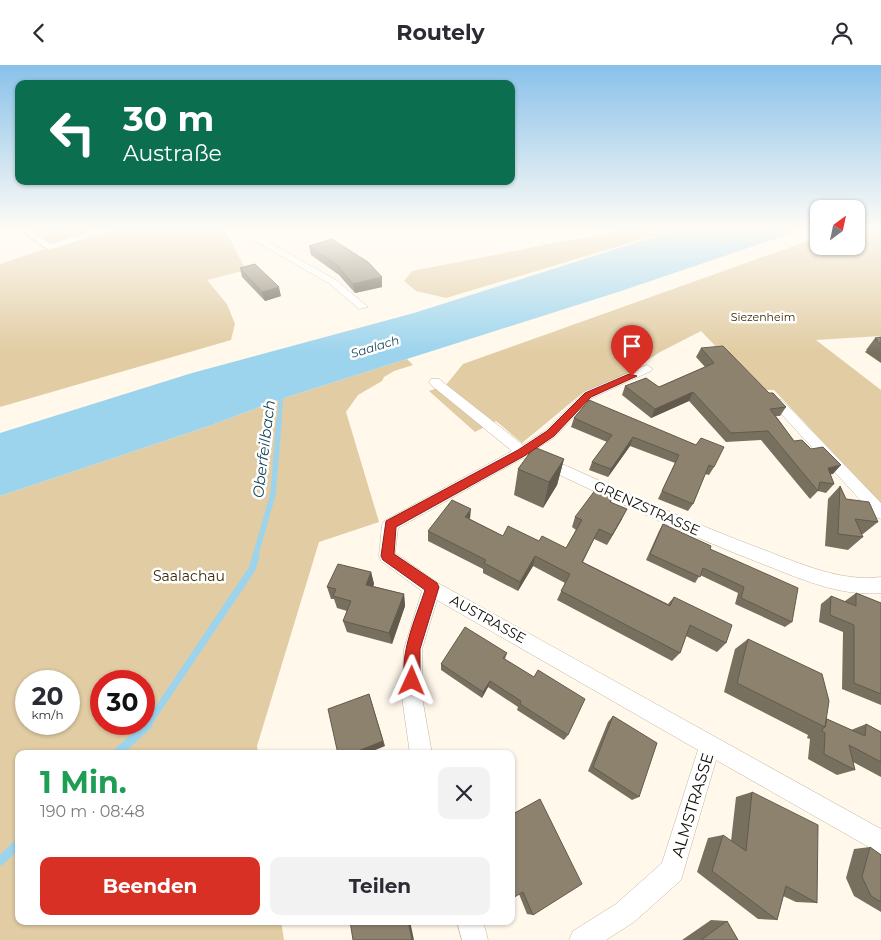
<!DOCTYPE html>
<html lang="de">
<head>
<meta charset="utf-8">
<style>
  body { margin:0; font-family:Montserrat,sans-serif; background:#f2f2f3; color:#2b2b33; height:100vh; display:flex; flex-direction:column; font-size:19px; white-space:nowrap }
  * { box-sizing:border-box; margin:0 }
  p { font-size:16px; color:#7c7c81 }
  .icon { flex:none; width:28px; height:28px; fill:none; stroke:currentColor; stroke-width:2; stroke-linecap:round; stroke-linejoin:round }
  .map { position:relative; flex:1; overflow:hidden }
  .sheet { position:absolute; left:15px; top:685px; width:500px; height:175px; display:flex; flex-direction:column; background:#fff; border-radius:10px; box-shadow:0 1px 4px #0004 }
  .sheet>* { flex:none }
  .banner { position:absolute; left:15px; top:15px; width:500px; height:105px; border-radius:10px; box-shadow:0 1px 4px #0004; background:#0b6e4f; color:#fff; overflow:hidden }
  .needle { width:32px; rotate:33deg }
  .fabs { position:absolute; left:810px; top:135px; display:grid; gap:10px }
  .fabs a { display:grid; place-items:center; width:55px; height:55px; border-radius:10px; background:#fff; box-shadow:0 1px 4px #0004; font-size:25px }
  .speed { position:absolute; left:15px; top:605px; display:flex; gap:10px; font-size:25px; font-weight:700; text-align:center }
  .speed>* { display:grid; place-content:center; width:65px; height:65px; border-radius:50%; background:#fff; box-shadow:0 1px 4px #0004; line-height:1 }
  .speed small { font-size:12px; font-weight:400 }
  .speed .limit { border:8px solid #d22; background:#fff; color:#111 }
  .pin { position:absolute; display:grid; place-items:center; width:42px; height:42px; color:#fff; margin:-51px -21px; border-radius:50% 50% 50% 0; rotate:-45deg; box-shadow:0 0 5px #0007 }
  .pin .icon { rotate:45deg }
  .me { position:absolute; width:55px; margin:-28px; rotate:1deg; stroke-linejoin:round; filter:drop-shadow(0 0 4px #0008) }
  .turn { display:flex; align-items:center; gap:18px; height:105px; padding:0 25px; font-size:22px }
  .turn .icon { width:65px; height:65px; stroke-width:2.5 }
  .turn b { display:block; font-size:35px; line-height:42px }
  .round { display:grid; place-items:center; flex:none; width:52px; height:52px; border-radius:10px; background:#f2f2f3 }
  .head { display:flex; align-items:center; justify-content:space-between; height:85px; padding:0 25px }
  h1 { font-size:30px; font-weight:700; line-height:38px; color:#1e9e55 }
  .action { display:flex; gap:10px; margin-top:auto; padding:10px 25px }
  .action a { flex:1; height:58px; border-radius:10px; background:#d93025; color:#fff; font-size:20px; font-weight:700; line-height:58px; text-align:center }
  .action a+a { background:#f2f2f3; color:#2b2b33 }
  header { display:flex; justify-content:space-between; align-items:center; height:65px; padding:0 25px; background:#fff; font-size:22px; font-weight:700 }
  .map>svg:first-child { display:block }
</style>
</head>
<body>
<header><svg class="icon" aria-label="back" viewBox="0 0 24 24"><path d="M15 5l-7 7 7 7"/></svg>Routely<svg class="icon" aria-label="person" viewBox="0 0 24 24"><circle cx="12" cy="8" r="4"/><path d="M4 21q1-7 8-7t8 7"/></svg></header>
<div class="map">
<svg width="881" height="875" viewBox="0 0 881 875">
  <rect width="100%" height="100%" fill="#fff8eb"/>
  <path fill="#e1cca3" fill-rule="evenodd" d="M17,165H225L246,205L207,215L227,239L235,259L231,275L0,342V199L45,184Z
    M622,165H673L446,233L416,226L404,216L412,206Z
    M856,165H881V271L816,275L881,325V439L774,325H758L701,266L660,287L620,313L585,326L522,378L496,356L475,367L429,326L446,320L463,299L819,172V181H856Z
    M407,294L413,300L394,306L384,312L382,316L358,330L346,347L379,457L319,477L257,681L258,689H19V856H281L284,875H0V431L209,361L281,334ZM26,616H69V659H26ZM101,616H144V659H101Z"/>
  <path fill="#9cd4ed" d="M676,165H801L618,227L281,334L209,361L0,431V368L192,308L414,248Z"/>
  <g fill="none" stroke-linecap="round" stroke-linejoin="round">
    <path stroke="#9cd4ed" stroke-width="4.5" d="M279,357L281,334L284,328"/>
    <path stroke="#9cd4ed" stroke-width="5.5" d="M255,492L273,429L279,356"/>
    <path stroke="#9cd4ed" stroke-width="7" d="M146,662L252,504L256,491"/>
    <path stroke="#9cd4ed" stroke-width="9" d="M116,689L148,660
      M0,796L19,778"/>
    <defs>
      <path id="minor" d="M20,165H30L50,179L97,165H111L49,185Z
        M236,165H247L336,215L368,242L359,244L330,219Z
        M647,300L653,304L651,306L592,333L555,372L533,386C610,420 686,456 764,485C802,499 840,517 881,512V528C839,532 799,513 760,498C679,467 601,429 523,393L398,463L395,488L438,518L881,764V789L716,695L681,815L634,857L606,875H569L573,866L616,839L662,798L698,685L437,535L422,584V632L432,689H410L402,632L404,584L422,526L381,496L379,491L382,460L384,456L512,386L431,320L429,317L431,314H439L523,380L545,366L584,327Z
        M778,334L782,335L881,438V454L876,452L774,341L772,338Z
        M457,856H483L488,875H462Z"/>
    </defs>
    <use href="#minor" stroke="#c2b7a2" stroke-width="1"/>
    <use href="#minor" fill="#fff" fill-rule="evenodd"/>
  </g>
  <path fill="#78705f" d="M309,181L382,222L355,228L339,210L311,190Z
    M240,203L281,231L265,236L242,212Z
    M881,272V298L865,287L867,285H866L875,273Z
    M701,283L769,328L786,342L780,351H776L794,376L833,409H830L834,419L826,428L818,426L810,434L761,375L726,377L689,336L651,353L622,330L625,321L659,322L705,302L696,292Z
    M589,335L714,402L709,410L705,409L693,439L688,446L658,434L675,398L630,381L608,412L589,405L592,397L607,377L571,362L574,353Z
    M564,394L557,420L543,443L514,430L518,404Z
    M840,421L846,434L878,457L863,469H861L863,472L848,485L825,481L828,434Z
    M613,432L611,437L622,454L607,480L594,474L583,497L668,539L674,532L726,578L717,587L686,571L680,588L672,596L557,535L565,518L533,501L518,526L483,508V504L428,476V466L470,454L503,471L539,476L566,483L576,465L572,462L575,452Z
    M663,459L710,484L792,557L785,562L735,539L738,528L700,510L695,518L646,495L659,466Z
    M371,507L374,519L373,521L404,529L405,541L392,579L347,567L343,556L347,546L337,543L334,534H331L327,522Z
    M856,528L881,538V640L842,624L843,567L819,557L821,539L831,531L845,537V536Z
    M748,574L827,654L851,665L866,659L881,667V712L853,697L855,705L837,710L808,694L810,674L807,673L808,670L724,627L735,584Z
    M507,588L505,594L568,670L564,675L517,645L518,642L488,622L482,633L441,605V599Z
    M613,651L639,732L632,735L588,706L608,657Z
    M752,727L817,838L796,837L783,831L777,855L758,854L697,807L708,773L723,770L731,776L736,732Z
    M511,750L533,850L527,849L519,829Z
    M870,782L881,790V847L854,831L846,813L854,784Z
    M711,855L727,856L738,875H682Z"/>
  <path fill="#625b4d" d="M382,212V222L355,228L353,219Z
    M279,222L281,231L265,236L262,227Z
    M693,327L689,336L651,353L655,344Z
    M633,372L630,381L608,412L611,404Z
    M564,394L557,420L543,443L549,417Z
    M841,400L833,409L820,411L828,403Z
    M471,444L470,454L465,452Z
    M627,444L622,454L607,480L612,470Z
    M535,491L533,501L518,526L520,517Z
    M371,507L374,519L369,532L366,520Z
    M404,529L405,541L392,579L389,568Z
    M490,616L488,622L482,633L483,627Z
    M369,629L385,681L366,689H358V686Z
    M408,856H410L414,875H412Z"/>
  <path fill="#8c826e" stroke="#625b4d" d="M332,174L368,197L382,212L353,219L338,201L309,181Z
    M255,199L279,222L262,227L240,203Z
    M881,272V279L875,275H878L875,273Z
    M723,281L769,328H773L786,342L770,344L794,376L802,375L811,384L823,382L841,400L828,403L834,419L820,417L818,426L768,366L731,368L693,327L655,344L625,321L646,313L659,322L714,298L701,283Z
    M589,335L696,380L701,373L724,382L714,402L709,400L693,439L662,426L679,390L633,372L611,404L592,397L612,370L574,353Z
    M534,382L564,394L549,417L518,404Z
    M840,421L846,434L869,437L878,457L855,454L863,472L838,469Z
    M596,424L613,432L610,437L627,444L612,470L599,464L582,497L670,541L674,532L732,560L726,578L690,560L680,588L561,526L570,509L535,491L520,517L484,498L486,495L428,466L452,435L471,444L465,452L503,471L508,461L539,476L542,471L566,483L582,455L575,452Z
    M663,459L711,481L710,484L798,523L792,557L741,533L744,522L703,503L700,512L650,489Z
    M338,499L371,507L366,520L404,529L389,568L343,556L351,536L333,531L336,524L327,522Z
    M856,528L881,538V629L854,618V560L830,550L831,531L856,541Z
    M465,562L507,588L503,593L534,612L538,605L585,634L568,670L520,639L521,636L490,616L483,627L441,599Z
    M748,574L822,609L829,636L825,662L737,618Z
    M369,629L383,676L358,686V689H338L328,644Z
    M613,651L657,678L639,732L593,702Z
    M827,654L865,671L866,659L881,667V697L849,680L855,705L824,689L825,668L822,666L823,663L825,662Z
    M752,727L818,760L817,838L786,821L777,855L712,806L723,770L746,786Z
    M540,734L582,819L533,850L523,827L511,834V750Z
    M870,782L881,790V837L871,831L862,812Z
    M350,856H408L412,875H353Z
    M727,856L738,875H701Z"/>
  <linearGradient id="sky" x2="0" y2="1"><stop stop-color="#89c1ea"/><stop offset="0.57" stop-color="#fffcf6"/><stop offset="1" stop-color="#fffcf6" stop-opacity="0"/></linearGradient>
  <rect width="881" height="288" fill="url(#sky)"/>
  <path fill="#d93025" stroke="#8d1f18" d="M629,309L637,311L591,332L554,371L526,390L396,462L394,489L437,518L439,522L420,584V616L417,621L412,623L407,621C396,595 417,550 425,525L383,495L381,491L386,456L518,385L547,366L585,328Z"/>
  <g text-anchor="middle" stroke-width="5" stroke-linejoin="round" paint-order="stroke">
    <g font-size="11" fill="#3b2a03" stroke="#fff">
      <text x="763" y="256">Siezenheim</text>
    </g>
    <g font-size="12" font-style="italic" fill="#174658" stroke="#fff">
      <text transform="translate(375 282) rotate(-17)" y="4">Saalach</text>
    </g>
    <g font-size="14" fill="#110d06" stroke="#fff">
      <text transform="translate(647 443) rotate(24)" y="5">GRENZSTRASSE</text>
      <text transform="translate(488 554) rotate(29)" y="5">AUSTRASSE</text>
    </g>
    <g font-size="14" fill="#3b2a03" stroke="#fff">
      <text x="189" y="516">Saalachau</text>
    </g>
    <g font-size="15" font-style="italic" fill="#174658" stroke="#fff">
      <text transform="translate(264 384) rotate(-83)" y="5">Oberfeilbach</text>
    </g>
    <g font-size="16" fill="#110d06" stroke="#fff">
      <text transform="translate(692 740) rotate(-73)" y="6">ALMSTRASSE</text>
    </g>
  </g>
</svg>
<div class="fabs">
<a><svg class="needle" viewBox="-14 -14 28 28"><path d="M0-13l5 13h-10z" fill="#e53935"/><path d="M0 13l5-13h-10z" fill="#7c7c81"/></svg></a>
</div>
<div class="speed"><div>20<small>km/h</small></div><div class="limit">30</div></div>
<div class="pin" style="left:632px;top:311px;background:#d93025"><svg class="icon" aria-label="arrive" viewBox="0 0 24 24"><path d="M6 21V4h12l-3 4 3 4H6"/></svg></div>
<svg class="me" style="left:412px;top:616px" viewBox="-20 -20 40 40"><path d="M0-17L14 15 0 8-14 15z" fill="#d93025" stroke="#fff" stroke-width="4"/></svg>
<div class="banner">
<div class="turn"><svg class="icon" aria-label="left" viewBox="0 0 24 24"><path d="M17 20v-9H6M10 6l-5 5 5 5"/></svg><div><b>30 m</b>Austraße</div></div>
</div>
<section class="sheet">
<div class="head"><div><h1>1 Min.</h1><p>190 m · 08:48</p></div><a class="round"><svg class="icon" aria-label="close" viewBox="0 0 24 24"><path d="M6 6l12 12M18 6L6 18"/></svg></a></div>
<div class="action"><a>Beenden</a><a>Teilen</a></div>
</section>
</div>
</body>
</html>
